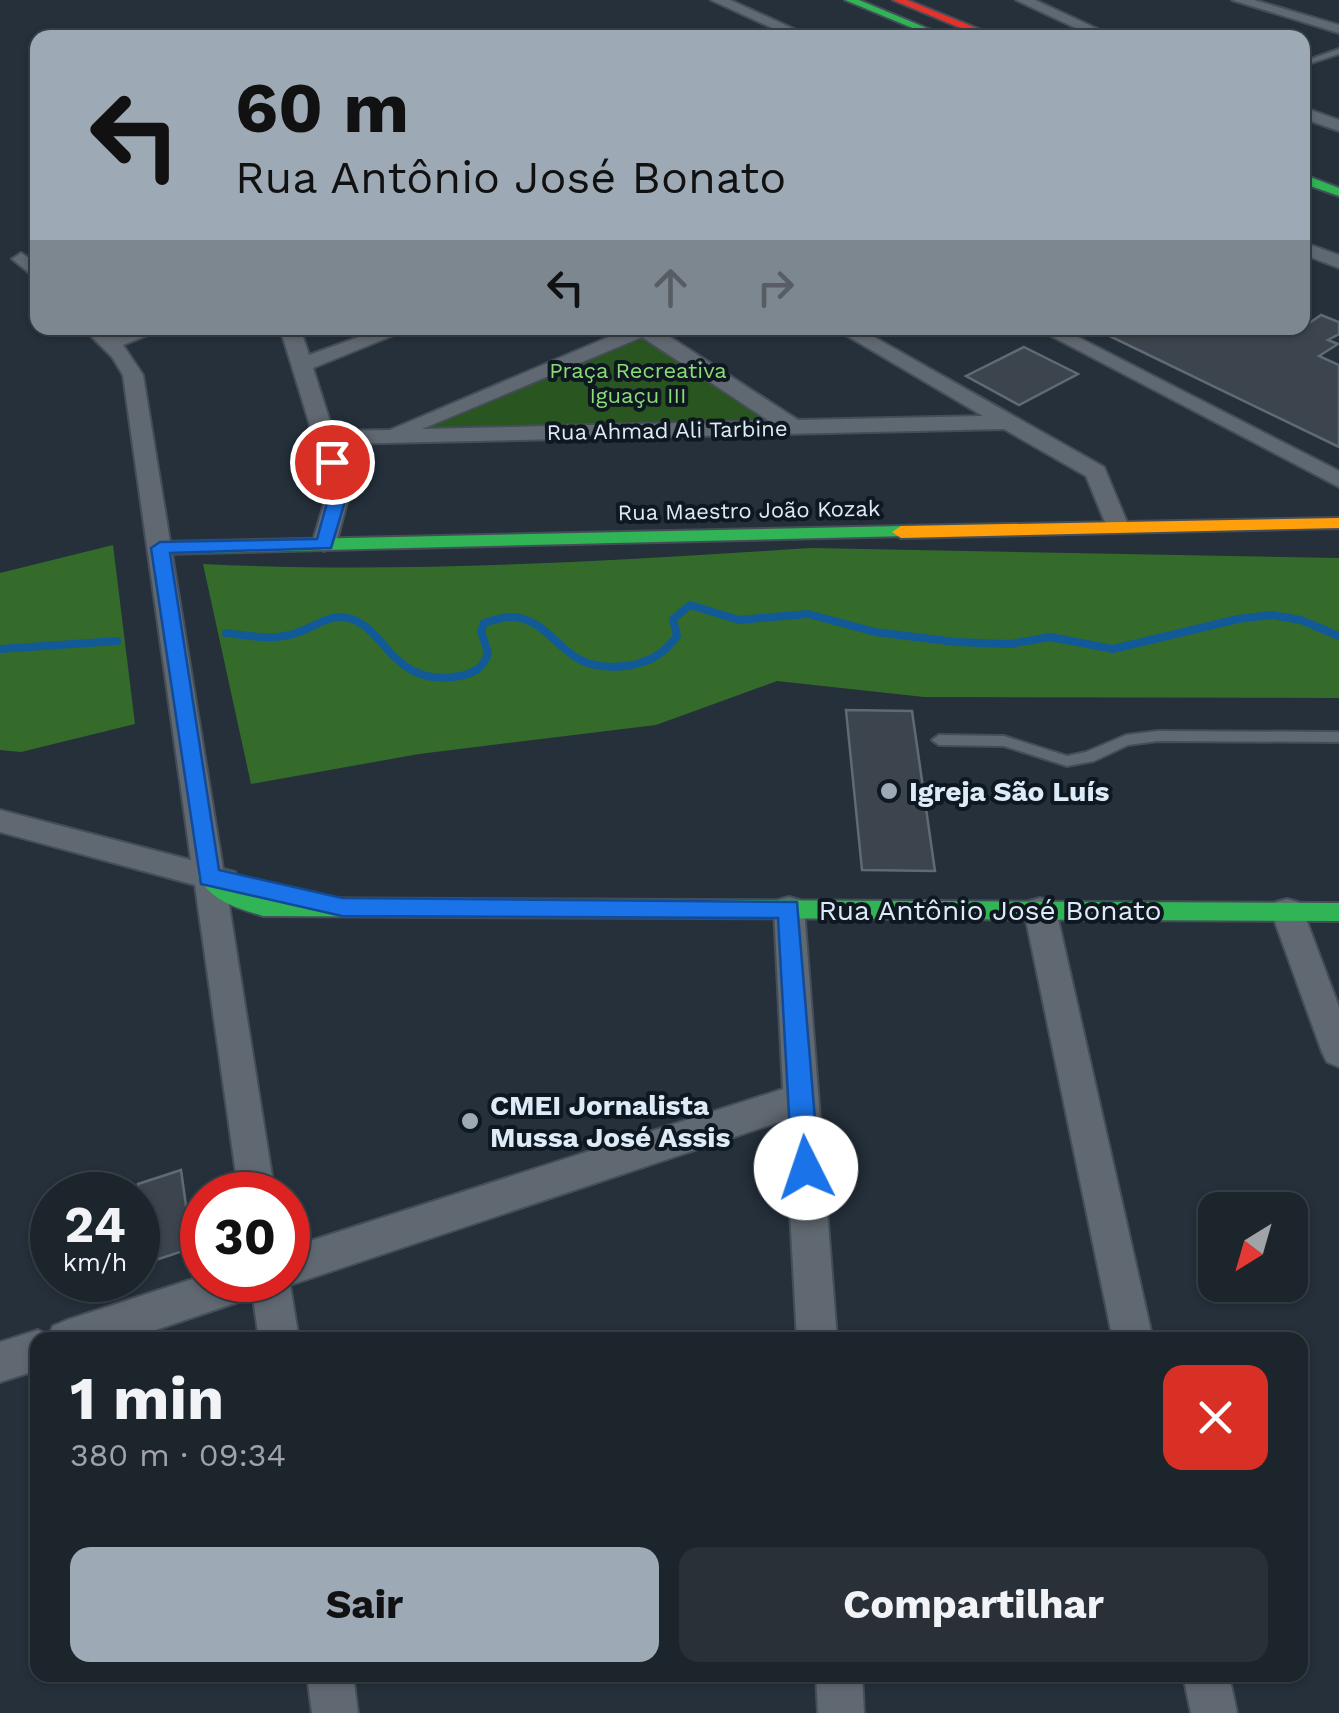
<!DOCTYPE html>
<html lang="pt">
<head>
<meta charset="utf-8">
<style>
  body { margin:0; font-family:"Work Sans",sans-serif; background:#293038; color:#f1f3f6; height:100vh; display:flex; flex-direction:column; font-size:38px; white-space:nowrap }
  * { box-sizing:border-box; margin:0 }
  p { font-size:32px; color:#a0a4a9 }
  .icon { flex:none; width:55px; height:55px; fill:none; stroke:currentColor; stroke-width:2; stroke-linecap:round; stroke-linejoin:round }
  .map { position:relative; flex:1; overflow:hidden }
  .side { position:absolute; left:30px; top:1332px; width:1278px; height:350px; display:flex; flex-direction:column; background:#1c242c; border-radius:20px; box-shadow:0 2px 8px #0004,0 0 0 2px #3a4148 }
  .side>* { flex:none }
  .guide { position:absolute; left:30px; top:30px; width:1280px; height:305px; border-radius:20px; box-shadow:0 2px 8px #0004,0 0 0 2px #3a4148; background:#9da9b5; color:#111; overflow:hidden }
  .needle { width:65px; rotate:217deg }
  .buttons { position:absolute; left:1198px; top:1192px; display:grid; gap:20px }
  .buttons a { display:grid; place-items:center; width:110px; height:110px; border-radius:20px; background:#1c242c; box-shadow:0 2px 8px #0004,0 0 0 2px #3a4148; font-size:50px }
  .speed { position:absolute; left:30px; top:1172px; display:flex; gap:20px; font-size:50px; font-weight:700; text-align:center }
  .speed>* { display:grid; place-content:center; width:130px; height:130px; border-radius:50%; background:#1c242c; box-shadow:0 2px 8px #0004,0 0 0 2px #3a4148; line-height:1 }
  .speed small { font-size:25px; font-weight:400 }
  .speed .limit { border:15px solid #d22; background:#fff; color:#111 }
  .pin { position:absolute; display:grid; place-items:center; width:85px; height:85px; color:#fff; margin:-42px; border:5px solid #fff; border-radius:50%; box-shadow:0 2px 10px #0007 }
  .me { position:absolute; width:110px; margin:-55px; rotate:356deg; stroke-linejoin:round; filter:drop-shadow(0 0 8px #0008) }
  .turn { display:flex; align-items:center; gap:35px; height:210px; padding:0 40px; font-size:45px }
  .turn .icon { width:130px; height:130px; stroke-width:2.5 }
  .turn b { display:block; font-size:70px; line-height:85px }
  .lanes { display:flex; align-items:center; height:95px; padding:0 40px; background:#0003; justify-content:center; gap:50px; direction:ltr }
  .lanes .off { opacity:.35 }
  .round { display:grid; place-items:center; flex:none; width:105px; height:105px; border-radius:20px; background:#293038 }
  .head { display:flex; align-items:center; justify-content:space-between; height:170px; padding:0 40px }
  h1 { font-size:60px; font-weight:700; line-height:75px }
  .cta { display:flex; gap:20px; margin-top:auto; padding:20px 40px }
  .cta a { flex:1; height:115px; border-radius:20px; background:#9da9b5; color:#111; font-size:40px; font-weight:700; line-height:115px; text-align:center }
  .cta a+a { background:#293038; color:#f1f3f6 }
  .map>svg:first-child { display:block }
</style>
</head>
<body>
<div class="map">
<svg width="1339" height="1713" viewBox="0 0 1339 1713">
  <rect width="100%" height="100%" fill="#25303b"/>
  <path fill="#285520" d="M642,338L765,420L421,429Z"/>
  <path fill="#346b2a" d="M113,545L135,724L21,752L0,750V573Z
    M811,548L1339,558V698L924,697L777,681L656,725L419,754L251,784L203,564C406,574 608,561 811,548Z"/>
  <g fill="none" stroke-linecap="round" stroke-linejoin="round">
    <path stroke="#125a97" stroke-width="8" d="M226,633C249,636 274,641 296,633C311,629 324,617 340,617C386,618 387,690 460,676C475,673 484,667 488,653L481,631L484,623C494,620 504,616 515,617C560,624 560,674 625,666C648,663 663,655 677,636L673,619L690,605L739,620L808,614L875,632L955,642L1010,644L1050,637L1113,649L1238,619L1272,615L1301,620L1339,636
      M0,649L117,641"/>
  </g>
  <path fill="#3c454e" stroke="#606a74" stroke-width="2.5" d="M1321,315L1339,322V334L1328,340L1338,344L1319,356L1339,365V447L1093,328H1302Z
    M1024,347L1078,374L1019,405L966,376Z
    M846,710L912,711L935,871L862,870Z
    M181,1170L192,1248L138,1266V1184Z"/>
  <g fill="none" stroke-linecap="round" stroke-linejoin="round">
    <defs>
      <path id="lane" d="M1339,49V54L1302,66V62Z
        M1158,731L1339,732V742L1158,741L1128,745L1094,761L1067,766L1004,746L939,745L932,740L939,735L1004,736L1067,756L1086,752L1126,735Z"/>
      <path id="street" d="M711,0H730L814,38H794Z
        M1016,0H1035L1117,38H1097Z
        M1232,0H1254L1339,25V33Z
        M1302,107L1339,120V131L1302,118Z
        M1302,242L1339,255V268L1302,254Z
        M21,253L38,264V280L12,259Z
        M83,328H104L112,335L137,328H166L123,345L143,375L223,869L235,872L239,881L235,890L227,892L275,1195H239L195,885L0,832V810L191,860L123,375L112,357Z
        M280,328H300L309,355L384,328H411L313,368L333,431L390,430L630,328H656L798,420L983,416L834,328H858L1104,467L1129,527L1125,532H1109L1086,476L1004,429L338,444L351,487L336,544L324,551L312,544L329,487ZM642,337L769,421L422,429Z
        M1036,328H1060L1339,471V487Z
        M789,897L800,900L804,909L837,1340H797L785,1120L290,1285L299,1340H259L253,1297L126,1340H38V1370L0,1382V1342L38,1330L49,1335L53,1326L67,1320L202,1276V1280H288V1248L783,1089L774,909L778,900Z
        M1040,898L1051,901L1056,910L1153,1340H1113L1024,910L1029,901Z
        M1287,899L1298,902L1303,911L1339,1007V1067L1327,1062L1322,1052L1271,911L1276,902Z
        M307,1675H353L358,1713H312Z
        M816,1675H862L864,1713H818Z
        M1183,1675H1229L1237,1713H1191Z"/>
      <path id="fast" d="M845,0H859L936,32L927,34Z
        M1302,174L1339,188V196L1302,183Z
        M901,526L907,528V536L160,554L151,548L160,542Z
        M209,868L241,891L263,898L1339,903V921L263,916C237,908 213,902 198,877L201,871Z"/>
      <path id="slow" d="M1339,518V528L901,538L892,532L901,526Z"/>
      <path id="jam" d="M893,0H907L1001,38H985Z"/>
    </defs>
    <use href="#lane" stroke="#444e58" stroke-width="4"/>
    <use href="#street" stroke="#444e58" stroke-width="4"/>
    <use href="#fast" stroke="#444e58" stroke-width="4"/>
    <use href="#slow" stroke="#444e58" stroke-width="4"/>
    <use href="#jam" stroke="#444e58" stroke-width="4"/>
    <use href="#lane" fill="#606871" fill-rule="evenodd"/>
    <use href="#street" fill="#606871" fill-rule="evenodd"/>
    <use href="#fast" fill="#30b455" fill-rule="evenodd"/>
    <use href="#slow" fill="#ff9f0a" fill-rule="evenodd"/>
    <use href="#jam" fill="#e5322d" fill-rule="evenodd"/>
  </g>
  <path fill="#1a73e8" stroke="#114b97" stroke-width="2.5" d="M326,459H338L349,488L331,548L170,553L219,870L342,898L797,902L819,1168L815,1177L806,1181L796,1177L792,1168L778,918L342,916L201,884L151,548L160,542L317,539L331,488L324,462Z"/>
  <g fill="#9da9b5" stroke="#0f1820" stroke-width="4">
    <circle cx="889" cy="791" r="10"/>
    <circle cx="470" cy="1121" r="10"/>
  </g>
  <g text-anchor="middle" stroke-width="8" stroke-linejoin="round" paint-order="stroke">
    <g font-size="22" fill="#8adc77" stroke="#0f1820">
      <text x="638" y="378">Praça Recreativa<tspan x="638" dy="25">Iguaçu III</tspan></text>
    </g>
    <g font-size="22" fill="#ddeaf7" stroke="#0f1820">
      <text transform="translate(667 430) rotate(-1)" y="8">Rua Ahmad Ali Tarbine</text>
      <text transform="translate(749 510) rotate(-1)" y="8">Rua Maestro João Kozak</text>
    </g>
    <g font-size="28" font-weight="bold" fill="#ddeaf7" stroke="#0f1820" text-anchor="start">
      <text x="909" y="801">Igreja São Luís</text>
      <text x="490" y="1115">CMEI Jornalista<tspan x="490" dy="32">Mussa José Assis</tspan></text>
    </g>
    <g font-size="28" fill="#ddeaf7" stroke="#0f1820">
      <text x="990" y="920">Rua Antônio José Bonato</text>
    </g>
  </g>
</svg>
<div class="buttons">
<a><svg class="needle" viewBox="-14 -14 28 28"><path d="M0-13l5 13h-10z" fill="#e53935"/><path d="M0 13l5-13h-10z" fill="#a0a4a9"/></svg></a>
</div>
<div class="speed"><div>24<small>km/h</small></div><div class="limit">30</div></div>
<div class="pin" style="left:332px;top:462px;background:#d93025"><svg class="icon" aria-label="arrive" viewBox="0 0 24 24"><path d="M6 21V4h12l-3 4 3 4H6"/></svg></div>
<svg class="me" style="left:806px;top:1168px" viewBox="-20 -20 40 40"><circle r="19" fill="#fff"/><path d="M0-13L10 11 0 6-10 11z" fill="#1a73e8"/></svg>
<div class="guide">
<div class="turn"><svg class="icon" aria-label="left" viewBox="0 0 24 24"><path d="M17 20v-9H6M10 6l-5 5 5 5"/></svg><div><b>60 m</b>Rua Antônio José Bonato</div></div>
<div class="lanes"><svg class="icon" aria-label="left" viewBox="0 0 24 24"><path d="M17 20v-9H6M10 6l-5 5 5 5"/></svg><svg class="icon off" aria-label="ahead" viewBox="0 0 24 24"><path d="M12 20V5M6 11l6-6 6 6"/></svg><svg class="icon off" aria-label="right" viewBox="0 0 24 24"><path d="M7 20v-9h11M14 6l5 5-5 5"/></svg></div>
</div>
<section class="side">
<div class="head"><div><h1>1 min</h1><p>380 m · 09:34</p></div><a class="round" style="background:#d93025;color:#fff"><svg class="icon" aria-label="close" viewBox="0 0 24 24"><path d="M6 6l12 12M18 6L6 18"/></svg></a></div>
<div class="cta"><a>Sair</a><a>Compartilhar</a></div>
</section>
</div>
</body>
</html>
